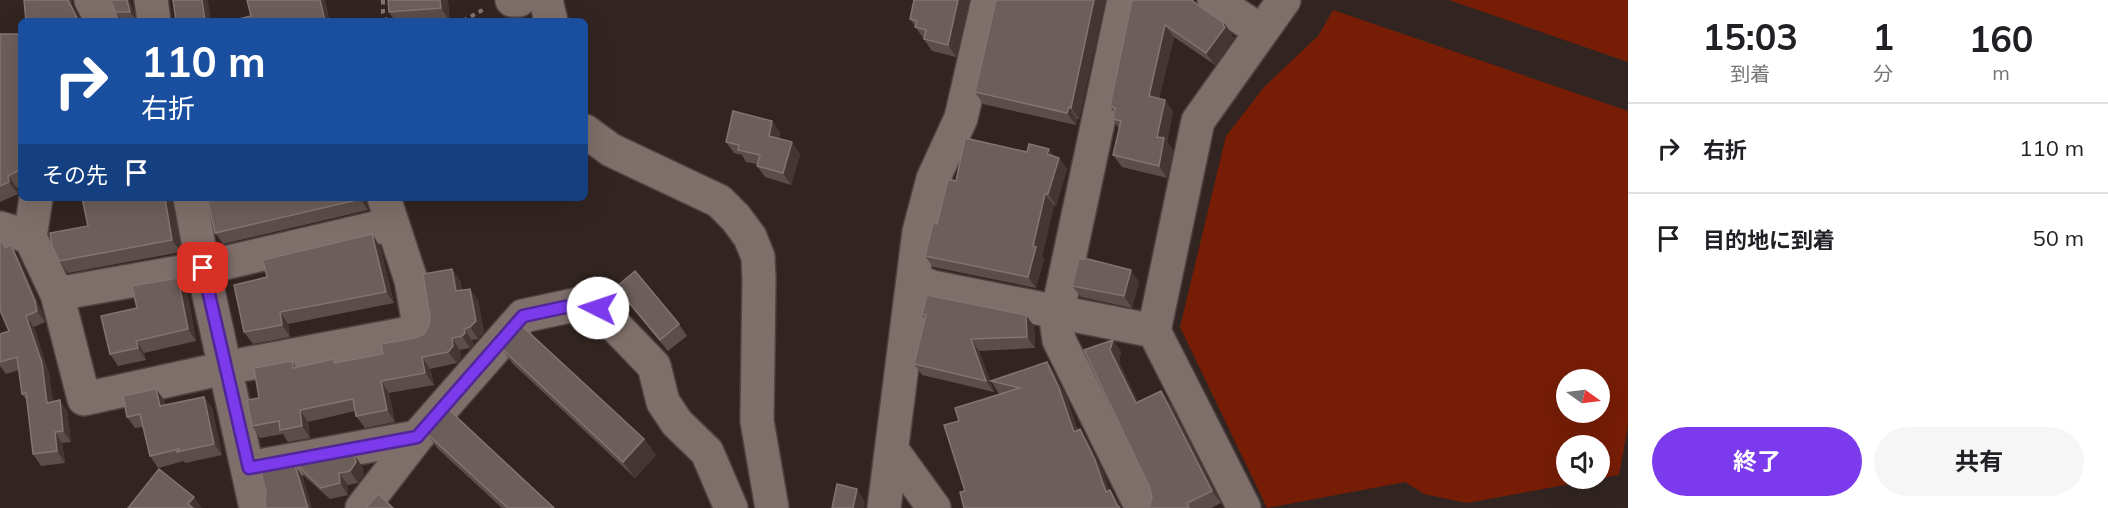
<!DOCTYPE html>
<html lang="ja">
<head>
<meta charset="utf-8">
<style>
  body { margin:0; font-family:Mulish,"Noto Sans JP",sans-serif; background:#f6f6f6; color:#202124; height:100vh; display:flex; flex-direction:column; font-size:22px; white-space:nowrap }
  * { box-sizing:border-box; margin:0 }
  p { font-size:20px; color:#757577 }
  .icon { flex:none; width:33px; height:33px; fill:none; stroke:currentColor; stroke-width:2; stroke-linecap:round; stroke-linejoin:round }
  .map { position:relative; flex:1; overflow:hidden }
  .drawer { display:flex; flex-direction:column; background:#fff; width:480px }
  .drawer>* { flex:none }
  .top-card { position:absolute; left:18px; top:18px; width:570px; height:183px; border-radius:9px; box-shadow:0 6px 24px #0002; background:#1a4fa0; color:#fff; overflow:hidden }
  .needle { width:39px; rotate:104deg }
  .buttons { position:absolute; left:1556px; top:369px; display:grid; gap:12px }
  .buttons a { display:grid; place-items:center; width:54px; height:54px; border-radius:50%; background:#fff; box-shadow:0 6px 24px #0002; font-size:30px }
  .pin { position:absolute; display:grid; place-items:center; width:51px; height:51px; color:#fff; margin:-26px; border-radius:12px; box-shadow:0 3px 9px #0006 }
  .me { position:absolute; width:66px; margin:-33px; rotate:274deg; stroke-linejoin:round; filter:drop-shadow(0 0 4px #0008) }
  .turn { display:flex; align-items:center; gap:21px; height:126px; padding:0 24px; font-size:27px }
  .turn .icon { width:78px; height:78px; stroke-width:2.5 }
  .turn b { display:block; font-size:42px; line-height:51px }
  .then { display:flex; align-items:center; height:57px; padding:0 24px; background:#0003; gap:12px; font-size:22px }
  .eta { display:flex; justify-content:space-evenly; align-items:center; height:102px; text-align:center }
  .eta b { font-size:36px; font-weight:700; line-height:42px }
  .action { display:flex; gap:12px; margin-top:auto; padding:12px 24px }
  .action a { flex:1; height:69px; border-radius:36px; background:#7c3aed; color:#fff; font-size:24px; font-weight:700; line-height:69px; text-align:center }
  .action a+a { background:#f6f6f6; color:#202124 }
  ul { padding:0; list-style:none }
  li { display:flex; align-items:center; gap:18px; height:90px; padding:0 24px; border-top:2px solid #e0e0e0 }
  li div { flex:1 }
  li b { display:block; font-size:22px }
  li em { font-style:normal }
  main { display:flex; flex:1; min-height:0 }
  .map>svg:first-child { display:block }
</style>
</head>
<body>
<main>
<div class="map">
<svg width="1628" height="508" viewBox="0 0 1628 508">
  <rect width="100%" height="100%" fill="#322521"/>
  <path fill="#771d06" fill-rule="evenodd" d="M1339,0H1628V426L1619,475L1467,503L1424,494L1405,482L1267,508L1180,327L1226,136L1265,86L1318,36ZM1566,380H1599V412H1566ZM1566,446H1599V478H1566Z"/>
  <path fill="#322521" d="M1335,0H1449L1628,62V111L1330,9Z"/>
  <g fill="none" stroke-linecap="round" stroke-linejoin="round">
    <defs>
      <path id="minor" d="M91,0L102,21
        M151,0L154,21
        M512,0H519
        M546,0L551,21
        M1124,0L1058,310L1057,326L1059,340L1142,508
        M1214,0L1261,31
        M585,131L611,150L719,201L736,218L750,237L758,257L759,279L757,421L772,508
        M36,198L30,237L57,294L84,399L225,368L420,331L411,280L384,198
        M190,198L203,268L256,508
        M0,228L30,237
        M914,280L932,287L1154,331
        M57,294L203,268L392,224
        M892,450L934,508
        M249,468L417,437
        M362,508L417,437L523,316L579,304L591,305L598,308L654,366L663,402L677,423L707,452L731,508
        M884,508L919,232L933,179L961,118L988,0
        M1244,508L1154,331L1198,121L1284,0"/>
    </defs>
    <use href="#minor" stroke="#4f4341" stroke-width="36"/>
    <path stroke="#807471" stroke-width="4" stroke-dasharray="4.5 4.5" stroke-linecap="butt" d="M383,0V13L386,21
      M463,21L486,8"/>
    <use href="#minor" stroke="#7f6f6b" stroke-width="33"/>
  </g>
  <path fill="#5c4d4a" d="M110,0H130L135,18H120L116,12Z
    M969,0L956,57L932,51L910,19Z
    M996,0H1105L1079,119H1077L1076,125L983,104L975,92Z
    M1132,0L1196,2V4L1224,23L1232,34L1231,35L1234,38L1215,65L1174,37L1159,99L1165,100L1173,112L1167,142L1173,150L1167,178L1122,167L1113,155L1119,129L1113,119L1114,113L1110,106Z
    M448,1L449,20L395,21L389,12Z
    M0,34H21V185L17,188L18,194L0,202Z
    M772,121L780,133L779,139L800,154L791,185L765,177L757,166V164L746,162L742,155L734,153L726,142Z
    M1049,149L1053,156L1059,158L1067,169L1056,206L1054,205L1042,256L1044,259L1036,288L933,267L925,256L937,224L956,181L1027,152Z
    M172,198L181,252L68,273L59,261L88,226Z
    M207,198H366V203L368,210L223,244L215,233Z
    M380,246L394,303L288,324L290,337L253,344L244,332L267,277Z
    M6,247L18,257L42,312L45,322L34,327L49,374L53,401L67,411L71,442L62,443L65,463L41,466L33,454L27,401L22,394L19,370L6,374L0,366V362L9,331Z
    M460,280L462,290L478,300L484,332L478,339L472,340L473,345L470,348L460,350L461,358L457,363L430,369L434,385L389,393L395,422L365,428L356,416L355,411L308,422L310,438L288,442L283,434L260,438L252,426L259,398L292,361L296,367L336,363L383,354L424,334Z
    M1139,282L1132,308L1081,297L1072,286Z
    M616,287L679,324L687,336L668,351L625,299Z
    M187,290L196,341L144,353L146,360L118,366L110,354L137,308Z
    M922,314L1034,326L1035,348L979,351L994,392L922,375L914,364L925,319Z
    M1113,340L1121,352L1119,362L1138,402L1170,403L1221,503L1211,508H1147L1149,507L1152,498L1150,488Z
    M501,348L644,439L656,455L635,478L513,364Z
    M1047,362L1055,375L1068,401L1078,431L1080,429L1088,442L1103,472L1109,490L1118,502L965,491L959,421L1002,394H999L991,381Z
    M156,389L164,400L165,405L204,397L212,408L222,455L185,463L184,461L158,468L150,456L143,427L135,428L127,417Z
    M426,433L554,508H502L438,449Z
    M297,465L362,466L364,474L358,483L348,485V495L330,499L305,477Z"/>
  <path fill="#443632" d="M68,0H72V4L81,21L77,18Z
    M127,0H130L135,18L130,12Z
    M202,0H208L211,21H205Z
    M320,0H325L330,21H325Z
    M440,0H447L448,1L449,20L441,8Z
    M958,0H969L956,57L948,45Z
    M1094,0H1105L1079,119L1071,108Z
    M1224,23L1232,34L1231,35L1234,38L1215,65L1206,53Z
    M1165,25L1174,37L1157,108L1149,96Z
    M1165,100L1173,112L1167,142L1173,150L1167,178L1159,166L1157,137Z
    M1069,107L1077,119L1076,125L1067,113Z
    M772,121L780,133L777,148L769,136Z
    M792,142L800,154L791,185L783,173Z
    M1049,149L1057,161L1047,154Z
    M1059,158L1067,169L1056,206L1048,194Z
    M8,176L17,188L18,194L9,182Z
    M1045,194L1054,205L1042,256L1044,259L1036,288L1028,277L1033,246Z
    M165,198H172L181,252L172,240Z
    M360,198H366V203L368,210Z
    M372,234L380,246L394,303L386,292Z
    M11,245L18,257L42,312L45,322L37,311Z
    M452,269L460,280L464,303L456,291Z
    M1131,270L1139,282L1132,308L1124,296Z
    M178,278L187,290L196,341L188,329Z
    M470,289L478,300L484,332L478,339L470,327Z
    M280,312L288,324L290,337L282,325Z
    M1026,315L1034,326L1035,348L1027,337Z
    M26,316L34,327L49,374L55,414L47,403Z
    M464,329L472,340L473,345L470,348L462,336Z
    M452,338L460,350L461,358L457,363L448,352Z
    M971,339L979,351L994,392L986,381Z
    M1113,340L1121,352L1119,362L1144,415L1136,403L1110,350Z
    M136,341L144,353L146,360L138,348Z
    M422,357L430,369L434,385L425,373Z
    M1047,362L1055,375L1068,401L1082,445L1074,432Z
    M381,381L389,393L395,422L387,410Z
    M156,389L164,400L168,418L160,406Z
    M1161,391L1170,403L1221,503L1212,491Z
    M204,397L212,408L222,455L214,444Z
    M60,400L67,411L71,442L63,431Z
    M300,410L308,422L310,438L302,426Z
    M1080,429L1088,442L1103,472L1114,504L1106,492Z
    M55,432L62,443L65,463L57,451Z
    M644,439L656,455L635,478L623,462Z
    M354,454L362,466L364,474L358,483L350,471Z
    M295,465L303,477L312,508H308Z
    M339,473L348,485V495L340,483Z
    M857,489L865,501L864,508H853Z
    M1110,490L1118,502L1121,508H1119L1117,505Z
    M194,497L202,508H191L188,504Z"/>
  <path fill="#6c5e5b" stroke="#827472" stroke-width="1.5" d="M24,0H68L77,18L81,21H26Z
    M110,0H127L130,12H116Z
    M173,0H202L205,21H176Z
    M247,0H320L325,21H231L251,16Z
    M388,0H440L441,8L389,12Z
    M914,0H958L948,45L924,39L926,30L915,27L917,21L910,19Z
    M996,0H1094L1071,108L1069,107L1067,113L975,92Z
    M1132,0H1192L1195,3L1224,23L1223,25L1225,27L1206,53L1165,25L1149,96L1165,100L1157,137L1164,138L1159,166L1113,155L1121,121L1113,119L1115,108L1110,106Z
    M0,34H21V169L8,176L9,182L0,186Z
    M733,111L772,121L769,136L792,142L783,173L757,166L760,155L738,150L739,145L726,142Z
    M965,138L1027,152L1029,144L1049,149L1047,154L1059,158L1048,194H1045L1033,246L1036,247L1028,277L925,256L933,223L937,224L948,179L956,181Z
    M82,198H165L172,240L59,261L52,246L50,233L88,226Z
    M207,198H360L361,199L215,233Z
    M372,234L386,292L280,312L282,325L244,332L234,285L267,277L263,260Z
    M2,241L5,248L11,245L35,301L37,311L26,316L42,363L47,403L60,400L63,431L55,432L57,451L33,454L26,393L22,394L17,357L0,362V334L9,331L0,310V242Z
    M1079,259H1088L1131,270L1124,296L1072,286Z
    M452,269L456,291L470,289L476,321L470,327L464,329L465,333L462,336L452,338L453,346L448,352L422,357L425,373L381,381L387,410L356,416L353,399L300,410L302,426L280,430L279,421L252,426L247,400L259,398L254,368L292,361L293,368L334,359V363L383,354L381,344L415,338L424,334L429,326L430,317L423,274Z
    M635,271L679,324L660,340L616,287Z
    M178,278L188,329L136,341L138,348L110,354L101,316L137,308L132,286Z
    M927,295L1026,315L1027,337L971,339L986,381L914,364L926,315L922,314Z
    M522,326L644,439L623,462L501,348Z
    M1113,340L1110,350L1136,403L1161,391L1212,491L1187,503L1189,508H1147L1149,507L1152,498L1150,488L1084,350Z
    M1047,362L1059,388L1074,432L1080,429L1095,460L1106,492L1110,490L1117,505L1120,508H964L960,492L965,491L944,425L959,421L955,408L1020,388L991,381Z
    M156,389L160,406L204,397L214,444L177,452L179,449L150,456L140,414L127,417L123,396Z
    M448,409L554,508H508L426,433Z
    M354,454L356,462L350,471L339,473L340,483L321,488L297,465Z
    M295,465L308,508H266L265,503L266,492L261,471Z
    M159,469L194,497L188,504L193,508H128Z
    M837,484L857,489L853,508H832Z
    M378,494L393,508H366Z"/>
  <g fill="none" stroke-linecap="round" stroke-linejoin="round">
    <defs>
      <path id="route" d="M203,268L249,468L417,437L523,316L579,304H591L598,308"/>
    </defs>
    <use href="#route" stroke="#51269a" stroke-width="15"/>
    <use href="#route" stroke="#7c3aed" stroke-width="10"/>
  </g>
</svg>
<div class="buttons">
<a><svg class="needle" viewBox="-14 -14 28 28"><path d="M0-13l5 13h-10z" fill="#e53935"/><path d="M0 13l5-13h-10z" fill="#757577"/></svg></a>
<a><svg class="icon" aria-label="sound" viewBox="0 0 24 24"><path d="M4 9h4l5-4v14l-5-4H4zM17 9q2 3 0 6"/></svg></a>
</div>
<div class="pin" style="left:203px;top:268px;background:#d93025"><svg class="icon" aria-label="arrive" viewBox="0 0 24 24"><path d="M6 21V4h12l-3 4 3 4H6"/></svg></div>
<svg class="me" style="left:598px;top:308px" viewBox="-20 -20 40 40"><circle r="19" fill="#fff"/><path d="M0-13L10 11 0 6-10 11z" fill="#7c3aed"/></svg>
<div class="top-card">
<div class="turn"><svg class="icon" aria-label="right" viewBox="0 0 24 24"><path d="M7 20v-9h11M14 6l5 5-5 5"/></svg><div><b>110 m</b>右折</div></div>
<div class="then">その先<svg class="icon" aria-label="arrive" viewBox="0 0 24 24"><path d="M6 21V4h12l-3 4 3 4H6"/></svg></div>
</div>
</div>
<section class="drawer">
<div class="eta">
<div><b>15:03</b><p>到着</p></div>
<div><b>1</b><p>分</p></div>
<div><b>160</b><p>m</p></div>
</div>
<ul>
<li><svg class="icon" aria-label="right" viewBox="0 0 24 24"><path d="M7 20v-9h11M14 6l5 5-5 5"/></svg><div><b>右折</b></div><em>110 m</em></li>
<li><svg class="icon" aria-label="arrive" viewBox="0 0 24 24"><path d="M6 21V4h12l-3 4 3 4H6"/></svg><div><b>目的地に到着</b></div><em>50 m</em></li>
</ul>
<div class="action"><a>終了</a><a>共有</a></div>
</section>
</main>
</body>
</html>
